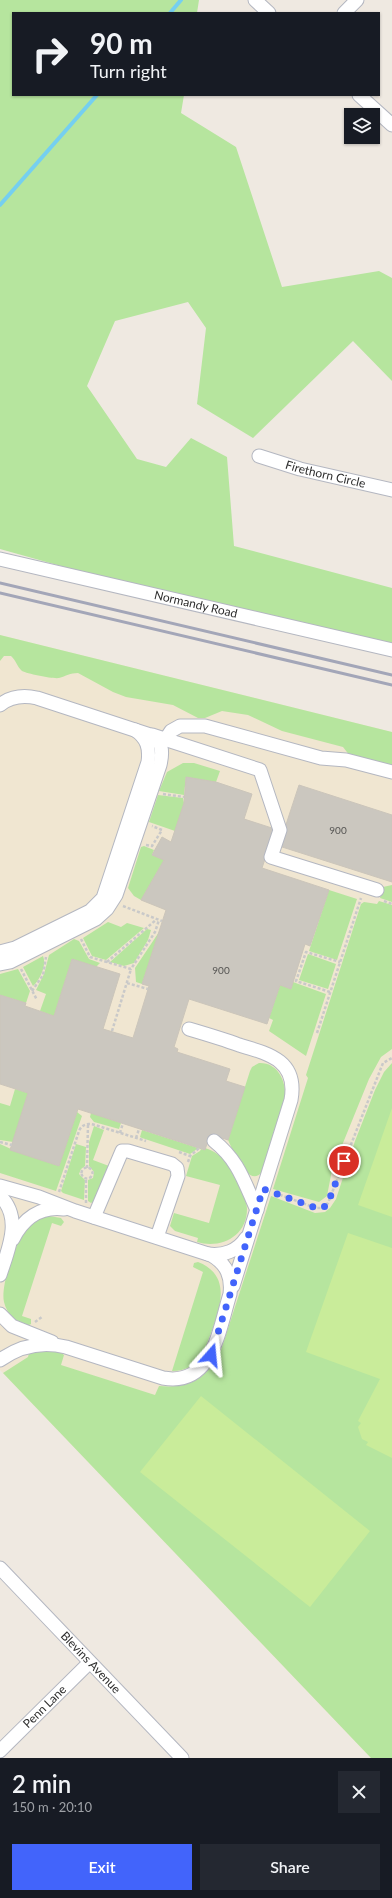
<!DOCTYPE html>
<html lang="en">
<head>
<meta charset="utf-8">
<style>
  body { margin:0; font-family:Lato,sans-serif; background:#242831; color:#f1f3f6; height:100vh; display:flex; flex-direction:column; font-size:15px; white-space:nowrap }
  * { box-sizing:border-box; margin:0 }
  p { font-size:13px; color:#9ea1a6 }
  .icon { flex:none; width:22px; height:22px; fill:none; stroke:currentColor; stroke-width:2; stroke-linecap:round; stroke-linejoin:round }
  .map { position:relative; height:1758px; overflow:hidden }
  .drawer { display:flex; flex-direction:column; background:#171b24; flex:1 }
  .drawer>* { flex:none }
  .guide { position:absolute; left:12px; top:12px; width:368px; height:84px; border-radius:0px; box-shadow:0 1px 3px #0004; background:#171b24; color:#f1f3f6; overflow:hidden }
  .controls { position:absolute; left:344px; top:108px; display:grid; gap:8px }
  .controls a { display:grid; place-items:center; width:36px; height:36px; border-radius:0px; background:#171b24; box-shadow:0 1px 3px #0004; font-size:20px }
  .pin { position:absolute; display:grid; place-items:center; width:34px; height:34px; color:#fff; margin:-17px; border:2px solid #fff; border-radius:50%; box-shadow:0 1px 4px #0007 }
  .me { position:absolute; width:44px; margin:-22px; rotate:18deg; stroke-linejoin:round; filter:drop-shadow(0 0 3px #0008) }
  .turn { display:flex; align-items:center; gap:14px; height:84px; padding:0 12px; font-size:18px }
  .turn .icon { width:52px; height:52px; stroke-width:2.5 }
  .turn b { display:block; font-size:28px; line-height:34px }
  .round { display:grid; place-items:center; flex:none; width:42px; height:42px; border-radius:0px; background:#242831 }
  .overview { display:flex; align-items:center; justify-content:space-between; height:68px; padding:0 12px }
  h1 { font-size:24px; font-weight:600; line-height:30px }
  .cta { display:flex; gap:8px; margin-top:auto; padding:8px 12px }
  .cta a { flex:1; height:46px; border-radius:0px; background:#4264fb; color:#fff; font-size:16px; font-weight:600; line-height:46px; text-align:center }
  .cta a+a { background:#242831; color:#f1f3f6 }
  .map>svg:first-child { display:block }
</style>
</head>
<body>
<div class="map">
<svg width="392" height="1758" viewBox="0 0 392 1758">
  <rect width="100%" height="100%" fill="#efe9e1"/>
  <path fill="#f0e6d1" d="M0,635L392,732V1758H371L0,1370Z"/>
  <path fill="#b6e59e" d="M0,0H199L197,13H13V95H184L181,113L236,147L282,287L379,271L392,278V381L353,341L253,438L197,404L206,328L188,302L115,321L87,386L137,459L166,467L191,438L227,457L234,546L392,588V644L193,603L0,549Z
    M0,635L392,732V769L384,763L378,764L350,756L343,747L282,731L248,715L222,711L205,718H198L173,705L126,697L113,692L78,673C70,673 66,676 59,678C53,679 28,674 22,671C17,667 16,660 11,656H4L0,661Z
    M183,763H194L220,771L216,782L186,777L184,795L159,791L167,772Z
    M158,795L183,798L184,803L175,831L149,822Z
    M144,846L154,850L152,855L164,860L141,900L134,896L128,888L141,847Z
    M392,885V902L380,898L383,887Z
    M329,890L357,899L337,960L309,951Z
    M379,901L392,905V1049L381,1057L369,1079L332,1170L327,1196L319,1202L273,1189L308,1078L306,1075L361,904L364,902L377,904Z
    M108,922L121,927L127,923L144,928L106,960L92,956L83,938Z
    M147,929L151,930L148,940L134,963L124,966L110,962Z
    M159,932L142,984L136,982L135,968Z
    M74,939L79,941L89,959L100,963L96,967L72,959L54,1016L40,1011L46,994L36,990L44,974L49,955Z
    M308,954L336,964L328,989L299,980Z
    M43,956C47,965 40,980 33,986L23,967Z
    M18,969L30,991L26,1003L0,995V974Z
    M293,982L326,994L306,1056L269,1031L273,1020L269,1018L280,985L291,989Z
    M259,1063C278,1062 287,1082 285,1099L262,1172C248,1189 233,1150 228,1140L250,1071L252,1067Z
    M392,1063V1758H371L3,1373L28,1357L29,1353C39,1350 56,1348 64,1355L61,1365L155,1395L159,1386C190,1389 208,1378 221,1350L271,1196L315,1213L325,1212L330,1208L336,1199L355,1141L375,1090L384,1072Z
    M15,1089L28,1093L13,1142L0,1140V1103L10,1106Z
    M77,1112L82,1116L56,1191L0,1173V1144L11,1149V1150L59,1166Z
    M91,1113L121,1123L119,1129L94,1122L90,1117Z
    M94,1126L104,1130L93,1160L109,1166L96,1200L91,1203L88,1201V1180L93,1178L94,1172L89,1166V1142Z
    M142,1130L198,1148L197,1149L190,1154L142,1138L140,1137Z
    M76,1144L86,1147L85,1166L81,1169L79,1174L85,1180L84,1200L63,1193L61,1191Z
    M205,1148C225,1154 233,1171 240,1188C243,1195 247,1202 247,1209C247,1237 220,1249 197,1242L198,1238L175,1231L170,1226L174,1213L209,1223L220,1185L186,1176L192,1156L200,1151L201,1149L204,1150Z
    M49,1216L61,1218L64,1222L61,1226L52,1223L22,1316L31,1319V1324L27,1326C16,1321 7,1315 4,1302C0,1285 17,1238 29,1225C34,1220 43,1217 49,1216Z
    M198,1262C239,1278 214,1322 204,1352C197,1364 187,1371 172,1371L203,1272L193,1267L194,1263Z"/>
  <path fill="#c9ec9a" d="M392,1108V1217L358,1205Z
    M348,1233L392,1248V1458L366,1445L368,1442L362,1439L358,1427L361,1423L358,1421L380,1379L306,1352Z
    M201,1396L370,1531L310,1607L140,1472Z"/>
  <g fill="none" stroke-linecap="round" stroke-linejoin="round">
    <path stroke="#75cff0" stroke-width="4" d="M170,13L181,0
      M0,205L97,95"/>
  </g>
  <path fill="#cbc7bf" stroke="#cbc5ba" d="M186,777L216,782L252,794L244,819L275,829L262,868L329,890L310,946L305,944L291,989L280,985L267,1024L189,999L174,1047L178,1049L177,1052L230,1069L226,1081L245,1087L228,1140L210,1134L205,1150L78,1109L59,1166L10,1150L28,1093L0,1084V995L26,1003L25,1006L54,1016L72,959L120,974L103,1029L133,1038L149,986L142,984L166,910L141,900L164,860L152,855L162,837L171,842L184,803Z
    M299,785L392,815V882L279,846Z"/>
  <g fill="none" stroke-linecap="round" stroke-linejoin="round">
    <defs>
      <g id="minor">
        <path d="M255,0L269,13"/>
        <path d="M344,13L357,0"/>
        <path d="M359,95L392,125"/>
        <path id="s1" d="M259,456L300,469L392,490"/>
        <path id="s2" d="M0,559L392,650"/>
        <path d="M0,705C11,696 23,695 37,698L150,735C163,741 163,752 160,765L116,895L107,909L96,919L10,962L0,964"/>
        <path d="M152,735L260,770L280,830L271,857L377,890"/>
        <path d="M165,740L171,731L180,726H205L321,758L346,760L392,772"/>
        <path d="M0,952L15,948L90,911L103,898L148,762C150,748 147,738 135,730"/>
        <path d="M189,1029C206,1034 223,1039 239,1045C270,1054 298,1061 291,1100L233,1286"/>
        <path d="M214,1141C239,1161 244,1182 257,1210"/>
        <path d="M0,1186L39,1197L75,1211L211,1255C227,1264 232,1277 230,1294C219,1329 213,1387 163,1378L66,1347C42,1341 20,1346 0,1360"/>
        <path d="M0,1196C23,1218 8,1250 0,1275"/>
        <path d="M94,1217L122,1151H128L172,1164L177,1168L178,1176L157,1237"/>
        <path d="M13,1239C23,1219 40,1206 64,1209"/>
        <path d="M208,1254C223,1256 238,1251 246,1238"/>
        <path d="M0,1314L12,1326L52,1342"/>
        <path id="s3" d="M0,1568L182,1758"/>
        <path id="s4" d="M0,1751L89,1663"/>
      </g>
    </defs>
    <use href="#minor" stroke="#b4b7c1" stroke-width="15"/>
    <path stroke="#c9c9c9" stroke-width="2.5" stroke-dasharray="3 2" stroke-linecap="butt" d="M163,794L184,797
      M146,845L152,846L162,830L152,826
      M384,901L392,904
      M123,906L162,921
      M81,939L90,957L131,969L155,932L159,920
      M107,962L157,919
      M21,969L37,1000
      M127,983L148,989
      M32,991L43,975L46,957
      M330,992L296,981L306,952L340,962
      M112,1031L131,969
      M317,1033L361,898
      M120,1133L123,1123
      M136,1138L139,1129
      M0,1142L12,1145
      M179,1152L190,1156
      M188,1162L190,1156L199,1148
      M81.5 1173a5.5 5.5 0 1 1 11 0a5.5 5.5 0 1 1-11 0Z
      M87,1168L88,1124
      M59,1192L79,1131C82,1124 88,1123 95,1125L146,1141
      M275,1193L316,1208H323L328,1203L383,1063L392,1058
      M86,1203V1179
      M35,1322L42,1317"/>
    <use href="#minor" stroke="#fff" stroke-width="13"/>
    <path stroke="#a3a6b8" stroke-width="3" d="M0,583L392,675
      M0,593L392,685"/>
  </g>
  <g fill="none" stroke-linecap="round" stroke-linejoin="round">
    <path stroke="#4264fb" stroke-width="7" stroke-dasharray="0 12.6" d="M211,1355L263,1189L316,1208H323L328,1203L344,1161"/>
  </g>
  <g text-anchor="middle" stroke-width="4" stroke-linejoin="round" paint-order="stroke">
    <g font-size="10" fill="#555452">
      <text x="338" y="834">900</text>
      <text x="221" y="974">900</text>
    </g>
    <g font-size="12" fill="#2e2e2e" stroke="#fff">
      <text dy="4" stroke="none"><textPath href="#s1" startOffset="69">Firethorn Circle</textPath></text>
      <text dy="4" stroke="none"><textPath href="#s2" startOffset="201">Normandy Road</textPath></text>
      <text dy="4" stroke="none"><textPath href="#s3" startOffset="131">Blevins Avenue</textPath></text>
      <text dy="4" stroke="none"><textPath href="#s4" startOffset="63">Penn Lane</textPath></text>
    </g>
  </g>
</svg>
<div class="controls">
<a><svg class="icon" aria-label="layers" viewBox="0 0 24 24"><path d="M12 4l9 5-9 5-9-5zM3 14l9 5 9-5"/></svg></a>
</div>
<div class="pin" style="left:344px;top:1161px;background:#d93025"><svg class="icon" aria-label="arrive" viewBox="0 0 24 24"><path d="M6 21V4h12l-3 4 3 4H6"/></svg></div>
<svg class="me" style="left:211px;top:1355px" viewBox="-20 -20 40 40"><path d="M0-17L14 15 0 8-14 15z" fill="#4264fb" stroke="#fff" stroke-width="4"/></svg>
<div class="guide">
<div class="turn"><svg class="icon" aria-label="right" viewBox="0 0 24 24"><path d="M7 20v-9h11M14 6l5 5-5 5"/></svg><div><b>90 m</b>Turn right</div></div>
</div>
</div>
<section class="drawer">
<div class="overview"><div><h1>2 min</h1><p>150 m · 20:10</p></div><a class="round"><svg class="icon" aria-label="close" viewBox="0 0 24 24"><path d="M6 6l12 12M18 6L6 18"/></svg></a></div>
<div class="cta"><a>Exit</a><a>Share</a></div>
</section>
</body>
</html>
